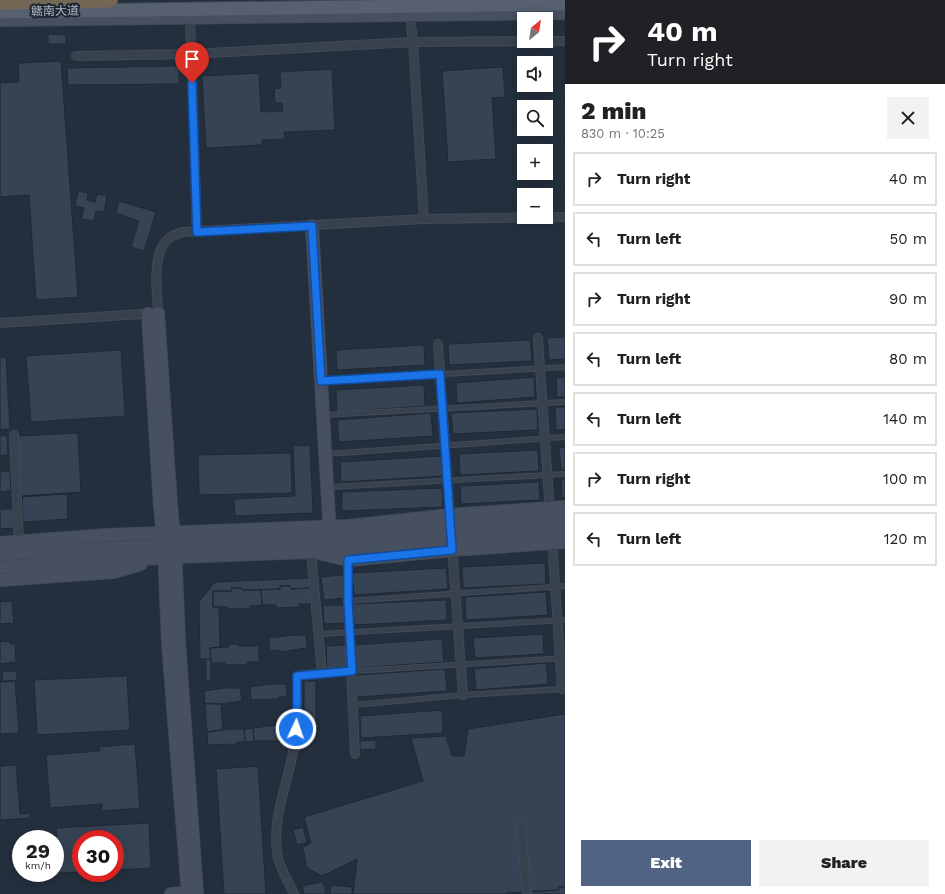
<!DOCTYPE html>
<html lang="en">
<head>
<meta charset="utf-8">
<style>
  body { margin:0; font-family:"Work Sans","Noto Sans SC",sans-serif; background:#f2f2f2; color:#202124; height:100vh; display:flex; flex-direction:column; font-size:15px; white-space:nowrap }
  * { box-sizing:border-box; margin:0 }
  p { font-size:13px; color:#757577 }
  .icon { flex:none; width:22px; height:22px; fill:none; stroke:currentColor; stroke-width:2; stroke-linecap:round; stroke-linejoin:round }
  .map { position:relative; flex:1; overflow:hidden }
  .side { display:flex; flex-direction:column; background:#fff; width:380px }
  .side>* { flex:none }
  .hud { background:#202124; color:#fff; overflow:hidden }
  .needle { width:26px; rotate:30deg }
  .buttons { position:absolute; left:517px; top:12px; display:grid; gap:8px }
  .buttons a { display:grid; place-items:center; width:36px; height:36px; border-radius:0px; background:#fff; box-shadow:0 2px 10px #0003; font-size:20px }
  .speed { position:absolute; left:12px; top:830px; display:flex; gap:8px; font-size:20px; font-weight:700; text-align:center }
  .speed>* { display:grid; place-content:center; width:52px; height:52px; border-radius:50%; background:#fff; box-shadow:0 2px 10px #0003; line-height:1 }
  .speed small { font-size:10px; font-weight:400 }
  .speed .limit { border:6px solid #d22; background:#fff; color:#111 }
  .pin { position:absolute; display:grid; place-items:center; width:34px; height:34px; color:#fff; margin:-41px -17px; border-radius:50% 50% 50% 0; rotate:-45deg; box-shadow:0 0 4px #0007 }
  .pin .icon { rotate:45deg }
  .me { position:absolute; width:44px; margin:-22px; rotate:3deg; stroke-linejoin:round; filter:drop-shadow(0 0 3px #0008) }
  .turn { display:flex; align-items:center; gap:14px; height:84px; padding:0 16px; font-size:18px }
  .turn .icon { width:52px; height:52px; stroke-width:2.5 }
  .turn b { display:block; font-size:28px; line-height:34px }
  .round { display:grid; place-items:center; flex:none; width:42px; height:42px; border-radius:0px; background:#f2f2f2 }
  .overview { display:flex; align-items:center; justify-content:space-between; height:68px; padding:0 16px }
  h1 { font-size:24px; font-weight:800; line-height:30px }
  .primary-button { display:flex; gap:8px; margin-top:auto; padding:8px 16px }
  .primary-button a { flex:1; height:46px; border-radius:0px; background:#506383; color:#fff; font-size:16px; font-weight:800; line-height:46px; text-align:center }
  .primary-button a+a { background:#f2f2f2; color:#202124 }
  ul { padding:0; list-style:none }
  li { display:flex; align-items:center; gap:12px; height:54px; margin:0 8px 6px; padding:0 8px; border:2px solid #e0e0e0; border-radius:0px }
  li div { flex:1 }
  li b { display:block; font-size:15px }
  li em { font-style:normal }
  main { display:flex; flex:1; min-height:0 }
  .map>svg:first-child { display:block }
</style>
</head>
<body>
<main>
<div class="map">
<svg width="565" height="894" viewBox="0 0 565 894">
  <rect width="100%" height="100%" fill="#242f3e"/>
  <path fill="#364354" stroke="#1f2835" d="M48,34L66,35V44H48Z
    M61,61L78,297L36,300L29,195L0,197V83L19,82L18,63Z
    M179,66V84L68,85L67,68Z
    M503,67L505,97L492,98L496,159L448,162L442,71Z
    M332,69L335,130L284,132L285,139L262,140V145L206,148L202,76L259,73L261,112L283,111L282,103H275L274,89L281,88L280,72Z
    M78,191L88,193L87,200L95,202L97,194L107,196L104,212L96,211L94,221L81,219L84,208L75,206Z
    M119,201L156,212L144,251L131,247L139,221L116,213Z
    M565,337V359L549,360L547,338Z
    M530,340L532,361L449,365L448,344Z
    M424,345L425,365L337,370L336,350Z
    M121,350L125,416L31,422L26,356Z
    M0,357H6L10,429L0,430Z
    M534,377L535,397L457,403L456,383Z
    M565,377V397H557L556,378Z
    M424,385L425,406L337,412L336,390Z
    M555,407H565V429L556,430Z
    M537,409L538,430L453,434L451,413Z
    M431,413L433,436L339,442L337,420Z
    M78,433L81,492L21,496L18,436Z
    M7,435L8,455L0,456V436Z
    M310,445L313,513L235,516L234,499L295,496L293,446Z
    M565,447V470H561L559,448Z
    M538,450L539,471L460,475L459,454Z
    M291,453L292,493L199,495L198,455Z
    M442,456L443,476L341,482L340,462Z
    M10,471L11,491L0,492V472Z
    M561,479H565V498H562Z
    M539,482L540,500L461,504L460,486Z
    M442,488L443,507L342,511V492Z
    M67,494L68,519L23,522L22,497Z
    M0,509H13L15,528L0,529Z
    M545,563L546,584L463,588L462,567Z
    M446,568L448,589L354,595L352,573Z
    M343,575L345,598L324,600L321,577Z
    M310,578V588L291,589L290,586H280V589L242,590V588H231L232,591H213V607H219L220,647L210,648L211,659H200L199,602L215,582Z
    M280,586H290L291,589L310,588L311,604H299V607L276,608V605H262L261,590L280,589Z
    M231,588H242V590H261L262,605L250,606V609H227V607H213V591H232Z
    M546,592L548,615L466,620L465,597Z
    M446,600L447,620L354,625L353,604Z
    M12,601L14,623L0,624V602Z
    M323,605H345V623L324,624Z
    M543,634L544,654L475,658L473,638Z
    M293,635H306L307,648L280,652V650L270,651L269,638Z
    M442,639L444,662L356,668L354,645Z
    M10,641V644H15L16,662L0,664V642Z
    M229,644H239V646H259V662H247V665H225V663H211L210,648L229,647Z
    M347,645L348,668L327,669L326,646Z
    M206,659H211V681H206Z
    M546,663L548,684L476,690L474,669Z
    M445,669L447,691L357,697L356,675Z
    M17,671V680L3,681L2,672Z
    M127,676L130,730L37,735L34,680Z
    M15,681L19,733L0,734V682Z
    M304,681H316V735H304Z
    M271,684H286L287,697H279V699L260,700V699L251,700L250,687Z
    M223,688H240L242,701L221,704H205L204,691Z
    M214,703L215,704H221L223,730L207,732L205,704Z
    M442,710L443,733L361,738L360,716Z
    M565,714V887H558L559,890L506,893V894H353L357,859L322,876L307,868L303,847L311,843L304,817L423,781L411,738L446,736L452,756H464L468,729Z
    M277,725V726H289L290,738L282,739V741H254L253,728Z
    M253,728L254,741L245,742L244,729Z
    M226,729H244L245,742H237V744L208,745L207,732Z
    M376,740V749L360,750V741Z
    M135,744L140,808L102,811V804L50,808L46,755L100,751L99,747Z
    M16,765L20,814L30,813V818L0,820V766Z
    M258,766L266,894H224L216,769Z
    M149,823L151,868L115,870V839H81V872L59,873L56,828Z
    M303,827L307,842L297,845L293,830Z
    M323,882L326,894H304L302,886Z
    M331,885L352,887V894H330Z
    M558,887H565V894H524V892L559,890Z"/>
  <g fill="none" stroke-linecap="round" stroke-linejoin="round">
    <defs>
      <path id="lane" d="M322,381L565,367
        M323,415L565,402
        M326,454L565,437
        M330,487L565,474
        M348,601L565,586
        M319,634L565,620
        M322,673L565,658
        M354,705L463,695L563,689"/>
      <path id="street" d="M410,16L413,42L424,219
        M190,18L197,232
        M76,56L191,54L413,42L565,41
        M0,323L158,313C157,292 151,251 170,237C174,235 178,234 182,232L424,219L565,217
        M538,338L550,513
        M438,344L450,518
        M14,435L19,542
        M552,538L562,689
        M452,546L463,695
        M348,560V601L355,754
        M520,821L527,894
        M294,894C289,882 281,870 278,858C270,818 290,779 295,741C298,719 297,698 297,676L322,673L311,552"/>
      <path id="secondary" d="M0,20L565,13
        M312,226L330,535
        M158,313L171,506L175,545L179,643L197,894
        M148,314L160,506L164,546L168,643L188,894
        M342,528L349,526L450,515L565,507
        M0,543L107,535L349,526
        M0,554L175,545L330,539L451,527L565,519
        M322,554L348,560L452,550L565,542
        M0,567L176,557L311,552L452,538L565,531
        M0,580L114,572L141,564
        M171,894L188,893"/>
      <path id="primary" d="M0,12L565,4"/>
      <path id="highway" d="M0,2L110,0"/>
    </defs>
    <use href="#lane" stroke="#414a57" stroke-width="6"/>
    <use href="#street" stroke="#414a57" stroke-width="10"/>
    <use href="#secondary" stroke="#414a57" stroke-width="14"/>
    <use href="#primary" stroke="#414a57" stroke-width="15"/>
    <use href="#highway" stroke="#434c59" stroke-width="17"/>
    <use href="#lane" stroke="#38414e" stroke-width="4"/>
    <use href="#street" stroke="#38414e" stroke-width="8"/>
    <use href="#secondary" stroke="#465061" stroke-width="12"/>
    <use href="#primary" stroke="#56606e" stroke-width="13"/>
    <use href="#highway" stroke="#746855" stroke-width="15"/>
  </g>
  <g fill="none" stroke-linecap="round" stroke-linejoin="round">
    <defs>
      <path id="route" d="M192,83L197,232L312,226L321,381L440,374L452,550L348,560V601L352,671L297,676V717L296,729"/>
    </defs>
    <use href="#route" stroke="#114b97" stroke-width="10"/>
    <use href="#route" stroke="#1a73e8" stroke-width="7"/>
  </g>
  <g text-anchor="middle" stroke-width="4" stroke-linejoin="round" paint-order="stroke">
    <g font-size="12" fill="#b4bcc9" stroke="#1d2633">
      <text transform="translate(55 11) rotate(-1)" y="4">赣南大道</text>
    </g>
  </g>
</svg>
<div class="buttons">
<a><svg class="needle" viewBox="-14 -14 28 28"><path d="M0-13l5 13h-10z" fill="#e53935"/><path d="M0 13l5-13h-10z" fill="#757577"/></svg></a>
<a><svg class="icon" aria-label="sound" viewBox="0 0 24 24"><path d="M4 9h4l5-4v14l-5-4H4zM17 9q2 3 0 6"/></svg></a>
<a><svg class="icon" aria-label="search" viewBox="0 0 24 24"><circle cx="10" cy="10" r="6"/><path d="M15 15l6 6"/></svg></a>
<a>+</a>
<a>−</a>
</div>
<div class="speed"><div>29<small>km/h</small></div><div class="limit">30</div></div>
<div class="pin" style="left:192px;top:83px;background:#d93025"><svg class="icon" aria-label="arrive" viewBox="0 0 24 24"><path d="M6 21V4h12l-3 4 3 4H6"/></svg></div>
<svg class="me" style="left:296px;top:729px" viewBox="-20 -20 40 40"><circle r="17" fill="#1a73e8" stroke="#fff" stroke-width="3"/><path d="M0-11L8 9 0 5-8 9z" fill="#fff"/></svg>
</div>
<section class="side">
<div class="hud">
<div class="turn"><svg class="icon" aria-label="right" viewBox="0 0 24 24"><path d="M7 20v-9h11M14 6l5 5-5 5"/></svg><div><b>40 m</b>Turn right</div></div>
</div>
<div class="overview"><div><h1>2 min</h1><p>830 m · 10:25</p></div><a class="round"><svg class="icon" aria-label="close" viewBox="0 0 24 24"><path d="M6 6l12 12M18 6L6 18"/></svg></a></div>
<ul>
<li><svg class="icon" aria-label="right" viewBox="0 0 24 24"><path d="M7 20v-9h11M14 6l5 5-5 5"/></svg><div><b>Turn right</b></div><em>40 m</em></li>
<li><svg class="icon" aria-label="left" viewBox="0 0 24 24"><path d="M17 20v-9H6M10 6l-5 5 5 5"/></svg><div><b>Turn left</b></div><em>50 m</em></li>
<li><svg class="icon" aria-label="right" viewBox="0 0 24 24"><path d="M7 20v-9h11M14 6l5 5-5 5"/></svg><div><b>Turn right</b></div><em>90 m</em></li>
<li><svg class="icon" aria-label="left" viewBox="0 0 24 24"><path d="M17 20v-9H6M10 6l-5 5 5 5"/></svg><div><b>Turn left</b></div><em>80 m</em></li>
<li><svg class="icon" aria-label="left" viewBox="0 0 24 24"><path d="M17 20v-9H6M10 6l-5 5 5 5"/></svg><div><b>Turn left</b></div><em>140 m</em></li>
<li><svg class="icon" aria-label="right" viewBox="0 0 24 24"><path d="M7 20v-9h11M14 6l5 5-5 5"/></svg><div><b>Turn right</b></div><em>100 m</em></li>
<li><svg class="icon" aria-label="left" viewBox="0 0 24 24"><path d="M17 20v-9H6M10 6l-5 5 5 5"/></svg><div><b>Turn left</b></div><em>120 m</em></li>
</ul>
<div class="primary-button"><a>Exit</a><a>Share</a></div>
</section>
</main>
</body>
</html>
